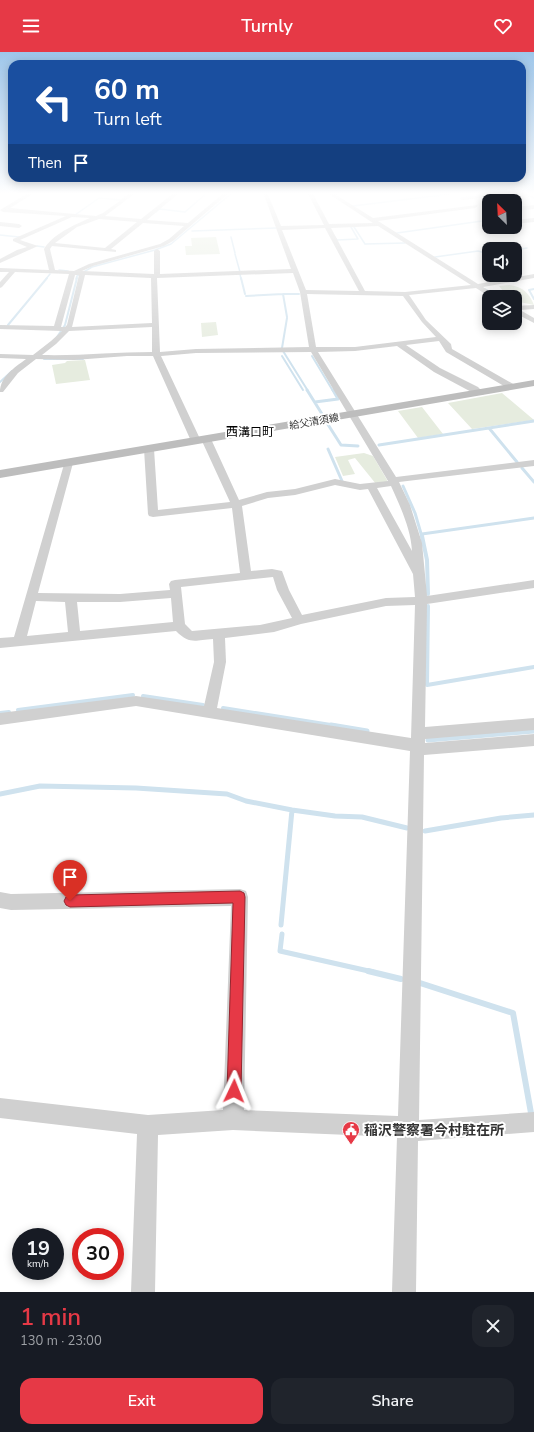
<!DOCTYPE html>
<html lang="en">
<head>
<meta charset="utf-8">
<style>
  body { margin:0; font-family:"Nunito Sans","Noto Sans JP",sans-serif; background:#20242c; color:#f1f3f6; height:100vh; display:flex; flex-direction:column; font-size:15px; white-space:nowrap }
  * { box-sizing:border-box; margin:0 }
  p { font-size:13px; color:#9ea1a6 }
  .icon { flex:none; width:22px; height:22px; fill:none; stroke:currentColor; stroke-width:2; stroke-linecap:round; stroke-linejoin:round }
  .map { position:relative; height:1240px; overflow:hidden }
  .drawer { display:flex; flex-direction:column; background:#171b24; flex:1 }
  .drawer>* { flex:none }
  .top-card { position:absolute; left:8px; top:8px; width:518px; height:122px; border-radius:12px; box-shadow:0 2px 10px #0003; background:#1a4fa0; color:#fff; overflow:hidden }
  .needle { width:26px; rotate:336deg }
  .controls { position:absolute; left:482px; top:142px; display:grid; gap:8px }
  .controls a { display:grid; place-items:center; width:40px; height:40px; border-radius:8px; background:#171b24; box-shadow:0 2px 10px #0003; font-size:20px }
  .speed { position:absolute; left:12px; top:1176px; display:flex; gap:8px; font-size:20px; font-weight:700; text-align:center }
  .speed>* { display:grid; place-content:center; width:52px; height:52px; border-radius:50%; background:#171b24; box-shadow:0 2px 10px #0003; line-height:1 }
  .speed small { font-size:10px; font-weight:400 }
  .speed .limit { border:6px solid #d22; background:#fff; color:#111 }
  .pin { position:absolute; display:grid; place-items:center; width:34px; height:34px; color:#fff; margin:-41px -17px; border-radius:50% 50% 50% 0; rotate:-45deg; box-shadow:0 0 4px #0007 }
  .pin .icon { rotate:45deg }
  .me { position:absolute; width:44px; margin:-22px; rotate:2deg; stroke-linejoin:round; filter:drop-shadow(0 0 3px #0008) }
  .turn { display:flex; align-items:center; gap:14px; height:84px; padding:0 20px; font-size:18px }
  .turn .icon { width:52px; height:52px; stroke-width:2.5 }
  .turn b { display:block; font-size:28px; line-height:34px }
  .then { display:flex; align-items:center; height:38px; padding:0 20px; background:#0003; gap:8px; font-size:15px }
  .round { display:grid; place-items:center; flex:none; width:42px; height:42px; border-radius:12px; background:#20242c }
  .headline { display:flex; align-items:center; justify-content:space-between; height:68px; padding:0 20px }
  h1 { font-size:24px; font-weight:600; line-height:30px; color:#e63946 }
  .button { display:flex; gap:8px; margin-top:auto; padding:8px 20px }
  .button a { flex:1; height:46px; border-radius:12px; background:#e63946; color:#fff; font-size:16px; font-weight:600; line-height:46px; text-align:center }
  .button a+a { background:#20242c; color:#f1f3f6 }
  header { display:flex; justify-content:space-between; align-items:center; height:52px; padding:0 20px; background:#e63946; color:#fff; font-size:18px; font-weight:600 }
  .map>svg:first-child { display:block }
</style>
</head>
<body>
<header><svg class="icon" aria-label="menu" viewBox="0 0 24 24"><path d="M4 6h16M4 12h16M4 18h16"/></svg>Turnly<svg class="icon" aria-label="heart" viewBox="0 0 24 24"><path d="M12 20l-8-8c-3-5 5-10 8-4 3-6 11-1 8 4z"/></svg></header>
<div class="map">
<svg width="534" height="1240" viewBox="0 0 534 1240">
  <rect width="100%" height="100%" fill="#fff"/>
  <path fill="#e6ecdf" d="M216,185L220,202L186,203L185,194H192L191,186Z
    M510,233C523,235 529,241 534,253L515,249V245H508L499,234Z
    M216,270L218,283L202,285L201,271Z
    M85,308L90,328L56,332L52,313L65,311L67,309Z
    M502,341L534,368L472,377L448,351Z
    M422,355L443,382L418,386L398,359Z
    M364,401L373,404L387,428V430L376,432L355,406L348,408L355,422L343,424L335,405Z"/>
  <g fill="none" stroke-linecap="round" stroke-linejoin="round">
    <path stroke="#cfe2ee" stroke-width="1.5" d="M526,142L534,146
      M461,146L489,143
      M353,154L450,142
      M156,160L159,157L185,160L208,140
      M75,163L99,146L121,148L126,145
      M354,175L365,192L405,191
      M192,179L276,176
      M397,181L489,168
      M0,183L19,185
      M334,184L337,188L358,187L351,175
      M231,185L235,201
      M37,194L44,195
      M515,198L527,196
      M235,202L240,220
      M435,205L478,199L489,202
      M59,218L68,219
      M240,222L241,227
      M46,227L50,222
      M76,227L77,224L92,215L155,198L171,192L233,140"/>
    <path stroke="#cfe2ee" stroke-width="2" d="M241,226L245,242
      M485,237L499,245
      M534,237L529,238L534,247
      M246,244L283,242
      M287,265L283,242H299
      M8,273L47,226
      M57,285L65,273L77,226
      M282,296L287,266
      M283,299L308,339
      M282,304L303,338
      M312,304L333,339
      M44,307H83
      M0,330L12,319"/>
    <path stroke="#cfe2ee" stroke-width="3" d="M307,338L322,362
      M315,350L338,347L333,338
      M327,371L341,393L358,394
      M489,376L517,410
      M379,393L534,369
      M328,397L342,429
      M522,416L534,430
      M403,434L415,461L422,485
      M422,482L534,466"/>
    <path stroke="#cfe2ee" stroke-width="4" d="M422,484L427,508L428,542
      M428,554L427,633L534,615
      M143,644L203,653
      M223,656L337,674
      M18,658L133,643
      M0,661L9,660"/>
    <path stroke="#cfe2ee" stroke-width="5" d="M331,673L367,679
      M428,688L534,679
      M0,742L40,734L136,736L227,742L246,749L292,758L335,764L362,765L407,776
      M425,779L501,766L534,763
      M281,873L292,758
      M282,882L280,899L373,920"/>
    <path stroke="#cfe2ee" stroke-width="6" d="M368,919L401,927
      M420,931L513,961L531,1061"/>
    <path fill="#d0d0d0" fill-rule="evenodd" d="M30,140H36L10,156L96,164L103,161L132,140H137L105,164L141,167L175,140H180L147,168L188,171L225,140H230L173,189L164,194L93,214L82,219L154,222V199L157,197L160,199V222L291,217L263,140H267L281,174L324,173L307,140H312L329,172L373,171L326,140H352L336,143L373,166L477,153L478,154L475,156L378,169L478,232L534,222V226L483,235L498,245H490L476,236L409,243L426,268L451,292L452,297L515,333V337H509L446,300L439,289L406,293L440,316L478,335L484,341L483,343H477L434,320L397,294L355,299L318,300L396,425L534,408V414L399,430L410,453L422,491L427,544L534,528V536L427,552L425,675L534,666V678L425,687V691L534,682V694L424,703L419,1068L534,1060V1080L418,1089L416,1240H392L397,1085L233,1078L158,1083L155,1240H131L137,1082L0,1066V1046L148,1063L223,1058L231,854L11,858L0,856V840L11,842L240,837L246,839L248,845L244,1058L398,1064L410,699L136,654L0,673V661L136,644L204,654L214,610L213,587C195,588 190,593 176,579L0,596V586L14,585L65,409H71L73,411L38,541L120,542L170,538L169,532L171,529L175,528L240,521L232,456L153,465L149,464L148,462L144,397L146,395L149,394L154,397L158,458L230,450L201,387L206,384L211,387L239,448L267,440L295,437L335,427L360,432L388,429L311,300L196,301L161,304L201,389L196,392L191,389L153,304H127L74,308L36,307L18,321L3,340H0C0,325 14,316 26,307L0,306V302L33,303L51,289L62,279L0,277V273L54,274L69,222L15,220L2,235L0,236V230L9,220H0V216L49,218L44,197C53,182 74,173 90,166L72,165L20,188L38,194L0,211V207L17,198L27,195L13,189V187L66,164L3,160L0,158ZM99,167L137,170L105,196L55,191L77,175ZM143,171L184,174L169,187L160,192L89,212L74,219L55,218L50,197L52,194L116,200V198L111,197ZM378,174L471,233L405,240L365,239L331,176ZM325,176L359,239L306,238L282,178ZM293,221L300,240L309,295L196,297L160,300L157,226ZM75,223H79L67,273L65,275H61ZM85,223L151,226L152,271L72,275ZM307,242L403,244L422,270L436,285L355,295H316ZM152,275V300C115,300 79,304 42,303L56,292L69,279ZM335,433L360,438L368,437L413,522L415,545L386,546L302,563L289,538L282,519L272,517L251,519L242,454L268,446L295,443ZM391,434C400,454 411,477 412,499L377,436ZM273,525L277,538L292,566L260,573L192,579L185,572L181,535ZM171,546L173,570L80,579L77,550H120ZM36,549L65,550L68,580L27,584ZM415,553L411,686L217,656L226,610L225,586L274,580L301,572L386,554Z
      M512,140H529L463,148L461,147Z
      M534,153V157L515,159V155Z
      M534,166V170L515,172V168Z
      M0,170L19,172L22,174L19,176L0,174Z
      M534,253V257L520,258L534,266V271L515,261V254Z"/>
    <path fill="#bdbdbd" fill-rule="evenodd" d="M534,328V334L0,426V418Z"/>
  </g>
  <linearGradient id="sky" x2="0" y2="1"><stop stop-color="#9ec6ea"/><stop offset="0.45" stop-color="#fff"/><stop offset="1" stop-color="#fff" stop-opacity="0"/></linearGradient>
  <rect width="534" height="314" fill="url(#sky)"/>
  <path fill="#e63946" stroke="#96252e" d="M240,839L244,841L245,845L241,1039L239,1044L234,1046L229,1044L227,1039L233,851L70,855L66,853L64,849L66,845L70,843Z"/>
  <defs>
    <symbol id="civic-pin" viewBox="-11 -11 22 30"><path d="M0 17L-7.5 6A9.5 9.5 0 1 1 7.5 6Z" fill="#e63946" stroke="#fff"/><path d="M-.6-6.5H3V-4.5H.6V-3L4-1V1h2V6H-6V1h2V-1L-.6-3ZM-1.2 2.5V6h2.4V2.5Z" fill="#fff"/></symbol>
  </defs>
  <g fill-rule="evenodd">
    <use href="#civic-pin" x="341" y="1068" width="20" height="27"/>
  </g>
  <g text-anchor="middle" stroke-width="4" stroke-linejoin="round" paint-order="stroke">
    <g font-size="10" fill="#333" stroke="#fff">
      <text transform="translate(314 369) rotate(-10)" y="4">給父清須線</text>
    </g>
    <g font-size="12" fill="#000" stroke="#fff">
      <text x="250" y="384">西溝口町</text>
    </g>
    <g font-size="14" font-weight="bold" fill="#333" stroke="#fff" text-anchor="start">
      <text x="364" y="1083">稲沢警察署今村駐在所</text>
    </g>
  </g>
</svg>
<div class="controls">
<a><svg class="needle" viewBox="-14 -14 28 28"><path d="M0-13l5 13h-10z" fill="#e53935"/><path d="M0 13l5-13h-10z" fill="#9ea1a6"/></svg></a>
<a><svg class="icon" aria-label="sound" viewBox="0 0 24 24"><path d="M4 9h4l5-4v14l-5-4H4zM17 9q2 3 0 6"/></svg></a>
<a><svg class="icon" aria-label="layers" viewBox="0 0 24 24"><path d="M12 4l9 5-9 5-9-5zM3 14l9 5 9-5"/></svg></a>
</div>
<div class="speed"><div>19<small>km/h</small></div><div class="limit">30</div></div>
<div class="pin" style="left:70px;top:849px;background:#d93025"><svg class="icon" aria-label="arrive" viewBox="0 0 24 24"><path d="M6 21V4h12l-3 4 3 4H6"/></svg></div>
<svg class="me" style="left:234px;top:1039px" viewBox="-20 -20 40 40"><path d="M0-17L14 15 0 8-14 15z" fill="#e63946" stroke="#fff" stroke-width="4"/></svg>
<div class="top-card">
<div class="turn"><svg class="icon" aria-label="left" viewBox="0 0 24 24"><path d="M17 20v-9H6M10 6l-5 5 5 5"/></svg><div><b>60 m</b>Turn left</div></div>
<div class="then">Then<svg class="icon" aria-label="arrive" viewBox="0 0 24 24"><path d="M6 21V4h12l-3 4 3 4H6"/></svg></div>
</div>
</div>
<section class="drawer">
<div class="headline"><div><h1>1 min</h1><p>130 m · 23:00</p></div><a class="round"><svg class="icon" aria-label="close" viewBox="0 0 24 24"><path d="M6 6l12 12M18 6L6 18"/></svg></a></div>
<div class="button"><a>Exit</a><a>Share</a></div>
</section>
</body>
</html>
